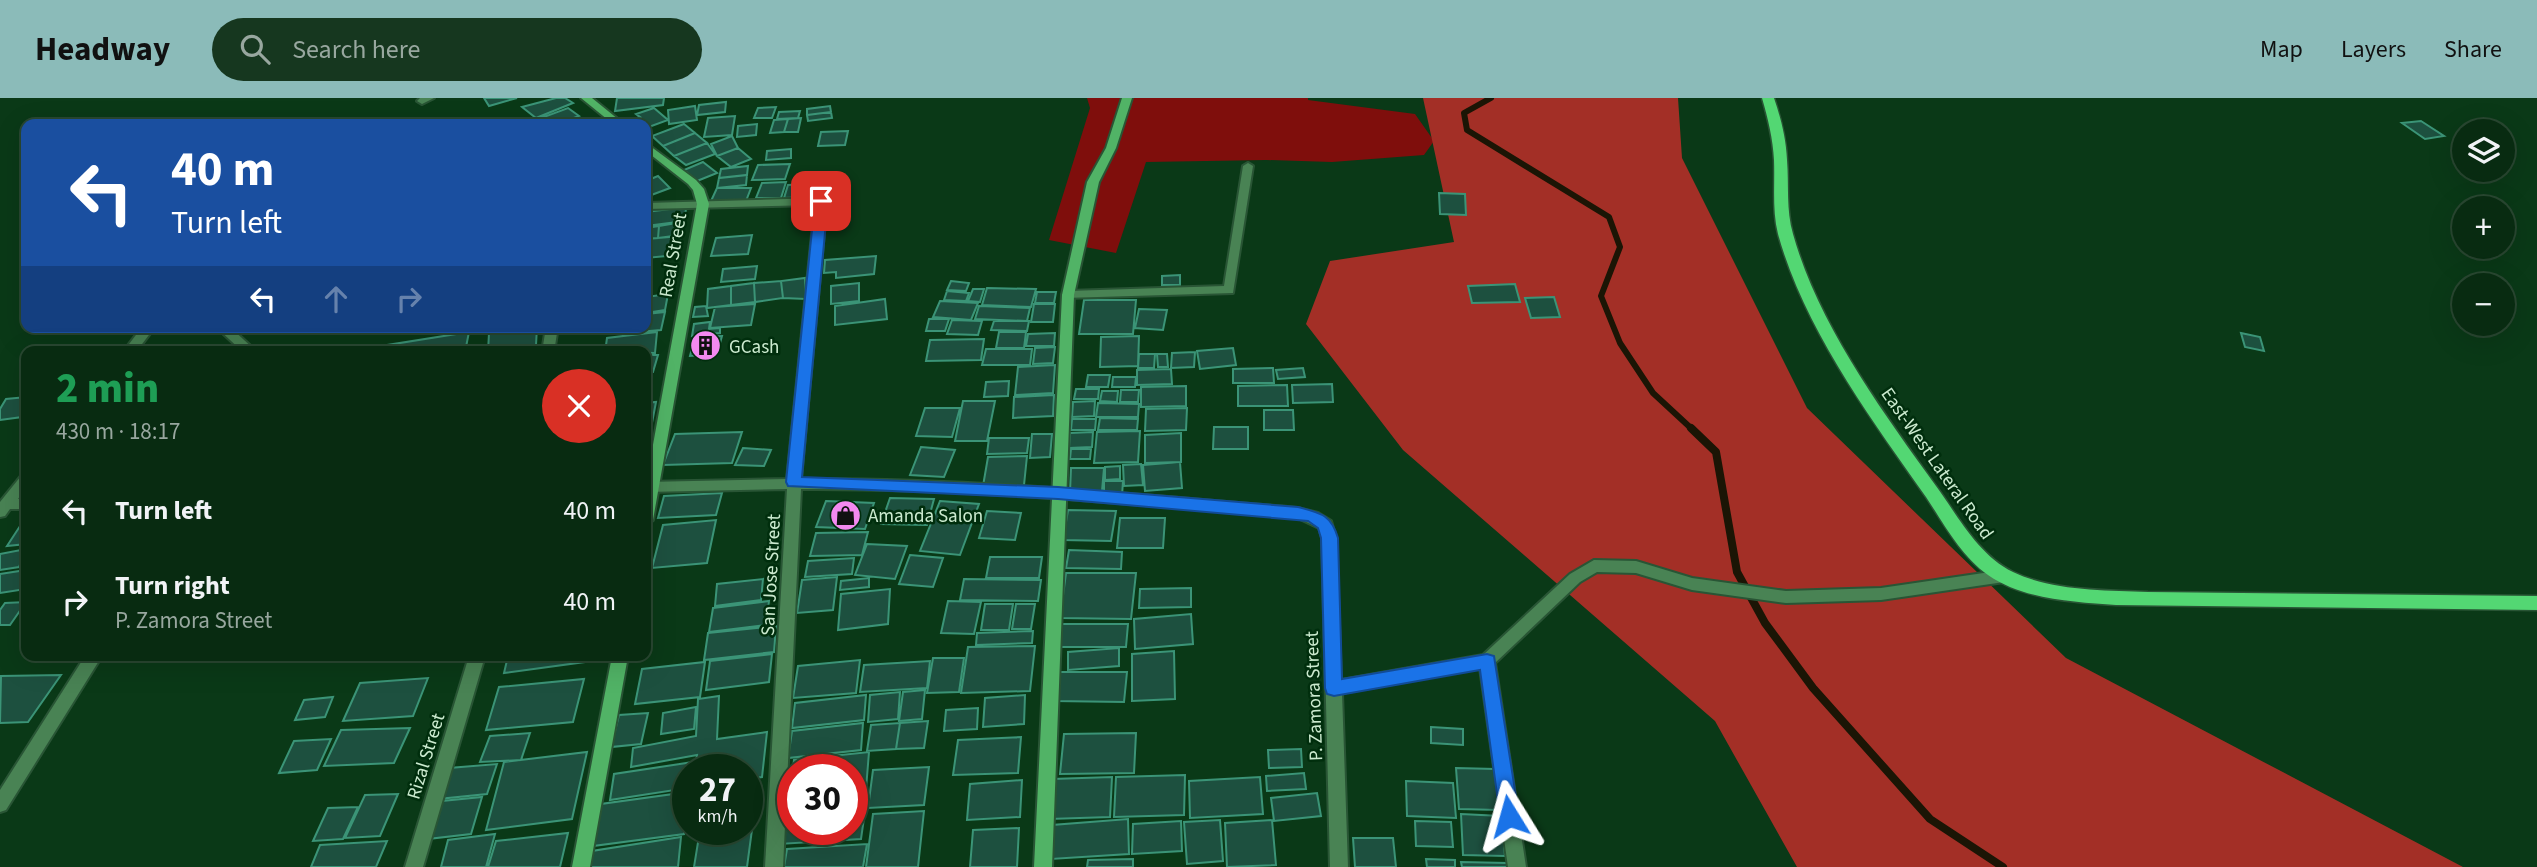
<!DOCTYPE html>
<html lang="en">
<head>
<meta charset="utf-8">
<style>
  body { margin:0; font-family:"Source Sans 3",sans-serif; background:#16371f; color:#f1f3f6; height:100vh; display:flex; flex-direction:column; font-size:26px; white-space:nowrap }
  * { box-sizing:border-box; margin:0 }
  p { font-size:23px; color:#98a79f }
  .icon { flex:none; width:38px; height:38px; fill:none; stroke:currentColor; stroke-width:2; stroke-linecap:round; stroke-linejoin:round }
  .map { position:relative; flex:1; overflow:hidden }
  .details { position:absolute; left:21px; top:248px; width:630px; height:315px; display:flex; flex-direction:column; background:#082b11; border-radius:14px; box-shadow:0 7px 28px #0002,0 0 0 2px #294731 }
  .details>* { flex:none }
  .guide { position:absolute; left:21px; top:21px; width:630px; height:214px; border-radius:14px; box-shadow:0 7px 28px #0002,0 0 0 2px #294731; background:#1a4fa0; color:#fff; overflow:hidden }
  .buttons { position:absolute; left:2452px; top:21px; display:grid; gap:14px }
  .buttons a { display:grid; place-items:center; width:63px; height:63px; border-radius:50%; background:#082b11; box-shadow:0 7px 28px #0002,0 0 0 2px #294731; font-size:35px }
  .speed { position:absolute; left:672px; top:656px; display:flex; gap:14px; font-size:35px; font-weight:700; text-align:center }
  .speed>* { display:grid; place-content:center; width:91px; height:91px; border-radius:50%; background:#082b11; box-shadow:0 7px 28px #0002,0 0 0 2px #294731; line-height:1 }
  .speed small { font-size:18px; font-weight:400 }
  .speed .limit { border:10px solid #d22; background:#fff; color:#111 }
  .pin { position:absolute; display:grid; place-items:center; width:60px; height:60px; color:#fff; margin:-30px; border-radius:14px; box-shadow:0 4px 10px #0006 }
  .me { position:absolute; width:77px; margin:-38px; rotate:352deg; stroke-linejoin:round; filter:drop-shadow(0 0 5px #0008) }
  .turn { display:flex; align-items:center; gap:24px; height:147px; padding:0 35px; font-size:32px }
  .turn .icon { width:91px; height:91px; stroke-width:2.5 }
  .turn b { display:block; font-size:49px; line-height:60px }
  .lanes { display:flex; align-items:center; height:66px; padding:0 35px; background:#0003; justify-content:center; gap:35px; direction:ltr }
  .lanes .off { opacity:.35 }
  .round { display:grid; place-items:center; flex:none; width:74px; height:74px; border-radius:37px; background:#16371f }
  .headline { display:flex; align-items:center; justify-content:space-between; height:119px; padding:0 35px }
  h1 { font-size:42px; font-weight:800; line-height:52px; color:#1e9e55 }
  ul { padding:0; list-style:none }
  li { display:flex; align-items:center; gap:21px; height:91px; padding:0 35px }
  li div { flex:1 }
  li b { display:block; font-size:26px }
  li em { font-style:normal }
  header { display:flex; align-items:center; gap:42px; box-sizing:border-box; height:98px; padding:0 35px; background:#8bbbb9; color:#111 }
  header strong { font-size:33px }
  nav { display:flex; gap:38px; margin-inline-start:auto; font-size:24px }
  .search { width:490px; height:63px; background:#16371f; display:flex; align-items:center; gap:18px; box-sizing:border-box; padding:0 24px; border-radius:38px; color:#98a79f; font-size:26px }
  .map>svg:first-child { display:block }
</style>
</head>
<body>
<header>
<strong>Headway</strong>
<div class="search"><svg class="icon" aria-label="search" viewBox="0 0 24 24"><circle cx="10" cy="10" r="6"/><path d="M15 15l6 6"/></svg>Search here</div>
<nav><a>Map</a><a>Layers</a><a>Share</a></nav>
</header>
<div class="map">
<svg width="2537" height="769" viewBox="0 0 2537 769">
  <rect width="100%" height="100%" fill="#0a3917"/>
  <path fill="#7f0e0c" d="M1087,0H1308V2L1415,16L1434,43L1424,57L1332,64L1266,62L1146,64L1116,155L1049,142L1090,10Z"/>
  <path fill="#a32f26" d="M1423,0H1678L1682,60L1807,310L2066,560L2463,769H1797L1715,623L1403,352L1306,226L1330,163L1454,144Z"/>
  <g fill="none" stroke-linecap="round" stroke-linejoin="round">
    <path stroke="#1b1505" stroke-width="6" d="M1491,0L1464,15L1467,32L1609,119L1620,149L1601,198L1620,245L1653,295L1693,332"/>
    <path stroke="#1b1505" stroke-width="8" d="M1691,330L1716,354L1737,474L1765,525L1813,590L1930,721L2003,769"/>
  </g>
  <path fill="#1d503f" stroke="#3b9477" stroke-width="2" d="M484,0H517L489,8Z
    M556,0H565L573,5L536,20L522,9Z
    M617,0H664L663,7L615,13Z
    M726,4L725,14L697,17L699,7Z
    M695,8L697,22L669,26L668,12Z
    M830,8L831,14L807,17V11Z
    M776,9L772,20H754L758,10Z
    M568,10L579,18L558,26H548L541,20Z
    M654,10L668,22L646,30V26L626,24L640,19L636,16Z
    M800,13L798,20L777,21L779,14Z
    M831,14L832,20L808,23L807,17Z
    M735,18L732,37L704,39L708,20Z
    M801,20L798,34H784L788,21Z
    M788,21L784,34L770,35L774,22Z
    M2421,23L2444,38L2425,41L2402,25Z
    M684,26L695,35L663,48L652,38Z
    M757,26L756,37L737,39L738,28Z
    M848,33L845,47L818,48L821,34Z
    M695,35L707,45L674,58L663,48Z
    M732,38L738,50L717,58L711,46Z
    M707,45L715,56L686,67L674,58Z
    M738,50L751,61L731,69L717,58Z
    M791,51V60L766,62L767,53Z
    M703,64L717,75L697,83L684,72Z
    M790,66L785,81L752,82L758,67Z
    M748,68L747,77L719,80L721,71Z
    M835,76V91L811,94L812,79Z
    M747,77L746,87L717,90L719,80Z
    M658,78L670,90L646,99V83Z
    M786,84L781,100H756L762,85Z
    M808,86L805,99L784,100L788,87Z
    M717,90H751L746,103H711Z
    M1439,95L1465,96L1466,117L1440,116Z
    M686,109L685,123L646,128V114Z
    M682,124L681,137L658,140L659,128Z
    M659,128L658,140L646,141V130Z
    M752,137L748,156L711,158L716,140Z
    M681,138L677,157L646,160V141Z
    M876,158L874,176L836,180V174L824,175L825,162Z
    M757,168L755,181L721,184L723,171Z
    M1180,177V187H1162V178Z
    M805,180L806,201L783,200L781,183Z
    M781,183L783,200L755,204L754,185Z
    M951,183L969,185L966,193L947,192Z
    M754,185L755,204L731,207V188Z
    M859,185V203L831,206V188Z
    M1515,186L1520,204L1472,205L1468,188Z
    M731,188V207L707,210L708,191Z
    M987,190L1036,191L1031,209L982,207Z
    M973,191H984L980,204L968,203Z
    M947,193L969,195L966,203L944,202Z
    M1037,194H1056L1054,205H1035Z
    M668,196L665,212L646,215V199Z
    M1554,199L1560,219L1531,220L1525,200Z
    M885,201L887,221L835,227V208Z
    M1084,202H1136L1133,236H1079Z
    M940,203L978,205L971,222L933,219Z
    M755,206L751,227L710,230L715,209Z
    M1034,206H1055L1053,224H1031Z
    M706,208L708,218L693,219L695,209Z
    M979,208L1030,210L1027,223L975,221Z
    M1139,211L1167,212L1163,232L1135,230Z
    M665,214L661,232L626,235L627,229H646V216Z
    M929,221H949L945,233H926Z
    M952,222L982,223L978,237L947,236Z
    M994,223H1029L1027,233L991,232Z
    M710,224L709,231L720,230V235L692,238L694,226Z
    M518,229H537L536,247L488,254L489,235Z
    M469,234L465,254H374L375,249Z
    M657,234L655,255L605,254L607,240Z
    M999,234H1026L1024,250H996Z
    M1055,235L1054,248H1026L1028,236Z
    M2241,235L2260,239L2264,253L2245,249Z
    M722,238L717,256L690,258L695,239Z
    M1139,238L1138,268L1100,269L1101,239Z
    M984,241L981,262L926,263L930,242Z
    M1055,249L1053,265L1033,266L1035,250Z
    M1233,250L1236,267L1200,271L1197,253Z
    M986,251H1032L1030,267H982Z
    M1195,254L1194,269L1171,270L1172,255Z
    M1139,256H1155L1154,270H1138Z
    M1157,256H1167L1168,269H1158Z
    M646,257H658L653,274H646Z
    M1055,267L1053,295L1015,297L1018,269Z
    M1273,270L1274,285H1233V271Z
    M1303,270L1305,279L1278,281L1276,272Z
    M1171,271L1172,286L1137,287V272Z
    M1088,277H1110L1108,289H1086Z
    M1113,279H1136L1135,289H1112Z
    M1009,283L1008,298L984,299L986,284Z
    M1332,286L1333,304L1293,305L1292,287Z
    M1287,287L1288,308H1238V288Z
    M1186,288V308L1141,309V289Z
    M1076,291H1099L1098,301H1074Z
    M1121,292H1139L1138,304H1120Z
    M1102,293H1118L1117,304L1100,303Z
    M1054,297L1053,318L1013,320L1014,299Z
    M26,299V312L22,319L0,322V311L6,301Z
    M963,303H995L987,343H955Z
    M1095,303L1094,318L1072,319L1073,304Z
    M656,304L652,325L646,326V305Z
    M1098,305L1139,306L1138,319H1096Z
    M925,310H960L952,339L916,338Z
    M1187,310L1186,332L1145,333L1146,311Z
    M1264,312H1293L1294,332H1264Z
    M1100,320L1138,321L1137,332H1098Z
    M1072,321H1096L1095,332H1071Z
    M1214,329H1248V351H1213Z
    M1140,333L1138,364L1094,365L1097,334Z
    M742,334L732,365L663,367L675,336Z
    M1093,334L1092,349L1069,350L1070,335Z
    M1181,335V364L1145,365V337Z
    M1032,336H1052L1050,359L1030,360Z
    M989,340H1029L1027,355L987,356Z
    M921,349L955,352L944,379L910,377Z
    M743,350L771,352L764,368L735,367Z
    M1071,351H1091L1090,361H1070Z
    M1027,358L1024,387L983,388L988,359Z
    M1180,364L1182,390L1145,393L1143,367Z
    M1141,366L1143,387L1124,388L1123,367Z
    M1120,368V381L1105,382V369Z
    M1071,370H1104L1102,393L1070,394Z
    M1104,383H1123L1122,398H1104Z
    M722,395L716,417L658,420L664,398Z
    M890,400L934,401L927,427L881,426Z
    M826,403L874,405L865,431L816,429Z
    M940,403L979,406L960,457L920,453Z
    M1068,412L1116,413L1111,443L1063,442Z
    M987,413L1021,415L1015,442L979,440Z
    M1120,420H1165L1163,450H1117Z
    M716,422L707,465L652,470L663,427Z
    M26,424V446L7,448L22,425Z
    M868,434L862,457L810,458L816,435Z
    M867,446L907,448L895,481L855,477Z
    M26,451L19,469L0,472V456Z
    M1069,452L1122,454L1121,471L1066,470Z
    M910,457L943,460L933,489L899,486Z
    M990,459H1042L1039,480H986Z
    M854,460L852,476L805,479L808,463Z
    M26,472V491L0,495V476Z
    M1066,475H1136L1131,521L1060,520Z
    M837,479L833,512L797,515L802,482Z
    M869,480V489L840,492L841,483Z
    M763,481L761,502L715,508L717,486Z
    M964,481L1041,482L1038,503L960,502Z
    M1191,490V509L1139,510L1140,491Z
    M890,491L888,526L838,532L841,496Z
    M769,503L766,527L709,534L713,510Z
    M948,503L981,504L974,536L941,535Z
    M26,504L10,527H0V512L5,505Z
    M985,506H1013L1009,532H981Z
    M1016,506H1035L1031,531H1012Z
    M1191,516L1193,546L1135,551L1134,521Z
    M1061,526H1128L1126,549H1058Z
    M776,528L774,554L704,562L708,535Z
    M1033,533L1032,545L976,547L977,535Z
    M1035,548L1030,593L961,595L968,549Z
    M1119,550V568L1068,572V554Z
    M1174,553L1175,601L1132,603V556Z
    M772,556L769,584L706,592L710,563Z
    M508,558H593L592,563L504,575Z
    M933,560H964L959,594L927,595Z
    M860,562L856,595L793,600L798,568Z
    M930,563L927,590L860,594L864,567Z
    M705,564L700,599L635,606L642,571Z
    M1058,574H1127L1124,604L1054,603Z
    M61,577L28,624L0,625L1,578Z
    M428,580L413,618L343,623L360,585Z
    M584,581L573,624L486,632L499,589Z
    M925,592L922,621L899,623L903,594Z
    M900,594L898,621L868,624L870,597Z
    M866,597L864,622L792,630L795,605Z
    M1025,597L1024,626L983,629L985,600Z
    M719,598L717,641L767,634L762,679L747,681V672H695L697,657L631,669L633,650L696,638L698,601Z
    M333,599L325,619L295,622L304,602Z
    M696,609L694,631L661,636L663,615Z
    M978,610L977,631L944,633L946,612Z
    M648,615L641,646L611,649L619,617Z
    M928,623L924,650L896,651L900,625Z
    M863,625L861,652L788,660L792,633Z
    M900,625L896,651L867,653L871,627Z
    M1431,629L1463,631V647L1431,645Z
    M410,630L394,665L324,668L341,632Z
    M530,635L521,662L480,664L490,638Z
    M1136,635L1134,675L1060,676L1064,636Z
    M1021,639L1018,675L953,677L958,642Z
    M331,641L317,672L279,675L294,643Z
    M1301,651L1302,669L1269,670L1268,652Z
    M587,654L572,721L486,732L504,664Z
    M869,654L866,691L852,693V672H793V699L789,700L794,662Z
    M693,664L692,672H688V690L610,702L614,676Z
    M497,666L487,696L438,701L449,670Z
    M929,669L924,707L868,710L873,672Z
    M1456,670L1495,671L1499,712L1459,711Z
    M1304,675L1306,691L1267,693L1266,678Z
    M1185,677L1184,717L1114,719L1116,679Z
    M1112,679L1110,719L1049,721L1052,681Z
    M1260,679L1263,716L1190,720L1189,683Z
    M1022,682L1020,719L967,722L970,686Z
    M1406,683L1453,685L1456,720L1407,718Z
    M747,684H754L750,716H747Z
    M688,694L684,736L593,748L601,706Z
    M1317,695L1321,718L1274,723L1271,700Z
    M398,696L380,738L345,740L365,697Z
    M482,699L471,736L419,742L432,704Z
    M852,699H867L861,741L779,746L787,703H793V732H852Z
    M358,709L343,741L313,743L328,710Z
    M924,713L918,769H866L873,716Z
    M1461,716L1501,718L1505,758L1463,757Z
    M1128,721L1129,756L1051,761L1052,727Z
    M1220,722L1223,763L1187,766L1184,724Z
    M1272,722L1276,767L1227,769L1225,725Z
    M1181,723L1182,753L1132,756L1133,726Z
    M1415,723L1451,724L1453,749L1416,748Z
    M753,724L747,769H694L700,732H747V725Z
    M1019,730L1017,769H970L973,732Z
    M568,735L560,769H488L496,743Z
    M495,736L486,769H441L448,742Z
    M681,739L678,769H589L592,753Z
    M1353,740H1393L1396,769H1355Z
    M387,743L376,769H311L320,747Z
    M867,746L863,769H784L787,751Z
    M1133,761V769H1087L1088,762Z
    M1426,761L1455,762V769H1427Z
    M1461,764L1507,765V769H1462Z"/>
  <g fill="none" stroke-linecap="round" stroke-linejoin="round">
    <defs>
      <path id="street" d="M420,0H434L422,6L417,3Z
        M1248,65L1253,68L1233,195L1064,200L1062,197L1068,193L1224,188L1243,68Z
        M821,100L827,103L801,381C967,380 1133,396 1298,410L1318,415L1331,423L1336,440L1341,582L1483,557L1570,476L1594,462L1636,463L1692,480L1786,493L1881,490L2004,472L2009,474L2011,478L2009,482L2004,484L1881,502L1786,505L1692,492L1636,475L1597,474L1580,484L1495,565L1526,769H1508L1480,570L1342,595L1348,769H1330L1322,440L1319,430L1298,420C1133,406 967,390 801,391L783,769H765L787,391L646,394V384L787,381L815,107L646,111V105Z
        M142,229H155L136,254H123Z
        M216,229H230L257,254H243Z
        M546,229H558L554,254H542Z
        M26,376V390L18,401H26V411H10L5,418L0,419V404L21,378Z
        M85,558H102L6,712L0,714V692Z
        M469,558H485L423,769H405Z"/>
      <path id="secondary" d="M581,0H592L624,26H613Z
        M1122,0H1132L1116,50L1099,84L1074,197L1052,769H1034L1062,197L1087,84L1106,50Z
        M646,45L696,82L704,91L709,106L653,422L646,427V385L697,106L693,92L688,86L646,53Z
        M612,558H628L590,769H572Z"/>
      <path id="primary" d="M1762,0H1774C1781,21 1786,40 1787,62C1789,87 1786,112 1793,136C1818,226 1882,313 1936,388C1958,418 1978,457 2013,474C2053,493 2104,492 2148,494L2537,498V512L2116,507C2075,504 2024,502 1988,477C1961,458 1944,426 1926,399C1871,321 1804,230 1778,136C1772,112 1775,87 1774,62C1773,41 1768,21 1762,0Z"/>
    </defs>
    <use href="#street" stroke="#295535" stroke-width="4"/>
    <use href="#secondary" stroke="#295535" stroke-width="4"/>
    <use href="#primary" stroke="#295535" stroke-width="3"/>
    <use href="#street" fill="#498354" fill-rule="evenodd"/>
    <use href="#secondary" fill="#51b366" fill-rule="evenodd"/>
    <use href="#primary" fill="#53d773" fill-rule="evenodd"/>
  </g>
  <path fill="#1a73e8" stroke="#114b97" stroke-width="2" d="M821,100L828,103L802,379L1058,389L1298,409C1320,415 1331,416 1338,440L1342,581L1487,556L1494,558L1519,718L1516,724L1509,726L1502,724L1500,718L1480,572L1334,598L1327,596L1325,590L1321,440L1318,430L1308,423L1058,401L788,388L786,384L815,103Z"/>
  <defs>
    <symbol id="building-disc" viewBox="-11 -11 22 22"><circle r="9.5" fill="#f489f0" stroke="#002e0d"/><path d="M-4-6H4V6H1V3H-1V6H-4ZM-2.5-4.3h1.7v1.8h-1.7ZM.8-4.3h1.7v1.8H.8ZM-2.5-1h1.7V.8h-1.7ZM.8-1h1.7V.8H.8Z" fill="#111"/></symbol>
    <symbol id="shop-disc" viewBox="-11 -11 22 22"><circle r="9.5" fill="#f489f0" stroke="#002e0d"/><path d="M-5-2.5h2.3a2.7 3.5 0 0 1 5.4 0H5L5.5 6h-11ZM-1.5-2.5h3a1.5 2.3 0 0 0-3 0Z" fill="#111"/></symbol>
  </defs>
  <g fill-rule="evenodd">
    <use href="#building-disc" x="688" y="230" width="35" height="35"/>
    <use href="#shop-disc" x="828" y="400" width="35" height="35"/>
  </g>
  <g text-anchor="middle" stroke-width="5" stroke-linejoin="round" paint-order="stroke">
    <g font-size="19" fill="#ccebd0" stroke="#002e0d">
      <text transform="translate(672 157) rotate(-80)" y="7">Real Street</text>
      <text transform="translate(1938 365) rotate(55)" y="7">East-West Lateral Road</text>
      <text transform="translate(770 477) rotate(-87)" y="7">San Jose Street</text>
      <text transform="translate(1313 598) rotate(-92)" y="7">P. Zamora Street</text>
      <text transform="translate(425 658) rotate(-73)" y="7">Rizal Street</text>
    </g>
    <g font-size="19" fill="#ccebd0" stroke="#002e0d" text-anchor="start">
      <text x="729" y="255">GCash</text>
      <text x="868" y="424">Amanda Salon</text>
    </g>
  </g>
</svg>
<div class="buttons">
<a><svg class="icon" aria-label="layers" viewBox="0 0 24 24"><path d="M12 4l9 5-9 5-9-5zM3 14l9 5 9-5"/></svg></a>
<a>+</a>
<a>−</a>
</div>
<div class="speed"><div>27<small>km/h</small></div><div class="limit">30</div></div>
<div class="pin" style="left:821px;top:103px;background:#d93025"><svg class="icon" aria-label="arrive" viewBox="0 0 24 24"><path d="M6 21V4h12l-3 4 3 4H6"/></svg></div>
<svg class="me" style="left:1509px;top:718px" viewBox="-20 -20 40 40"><path d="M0-17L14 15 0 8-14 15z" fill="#1a73e8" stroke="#fff" stroke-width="4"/></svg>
<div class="guide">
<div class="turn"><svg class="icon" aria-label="left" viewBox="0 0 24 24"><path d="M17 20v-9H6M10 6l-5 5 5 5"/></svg><div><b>40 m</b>Turn left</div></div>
<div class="lanes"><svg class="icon" aria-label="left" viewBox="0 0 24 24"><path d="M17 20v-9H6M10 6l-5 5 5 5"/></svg><svg class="icon off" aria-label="ahead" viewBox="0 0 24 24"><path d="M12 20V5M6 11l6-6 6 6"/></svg><svg class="icon off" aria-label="right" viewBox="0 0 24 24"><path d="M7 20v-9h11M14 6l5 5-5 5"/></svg></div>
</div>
<section class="details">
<div class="headline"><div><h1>2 min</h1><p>430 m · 18:17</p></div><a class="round" style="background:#d93025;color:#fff"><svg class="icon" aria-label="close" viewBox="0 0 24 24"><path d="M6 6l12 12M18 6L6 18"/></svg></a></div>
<ul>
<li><svg class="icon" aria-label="left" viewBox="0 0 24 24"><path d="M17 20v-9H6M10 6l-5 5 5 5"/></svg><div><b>Turn left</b></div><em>40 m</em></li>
<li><svg class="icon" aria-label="right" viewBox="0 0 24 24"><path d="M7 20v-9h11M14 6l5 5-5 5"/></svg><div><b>Turn right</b><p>P. Zamora Street</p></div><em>40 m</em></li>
</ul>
</section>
</div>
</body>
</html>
